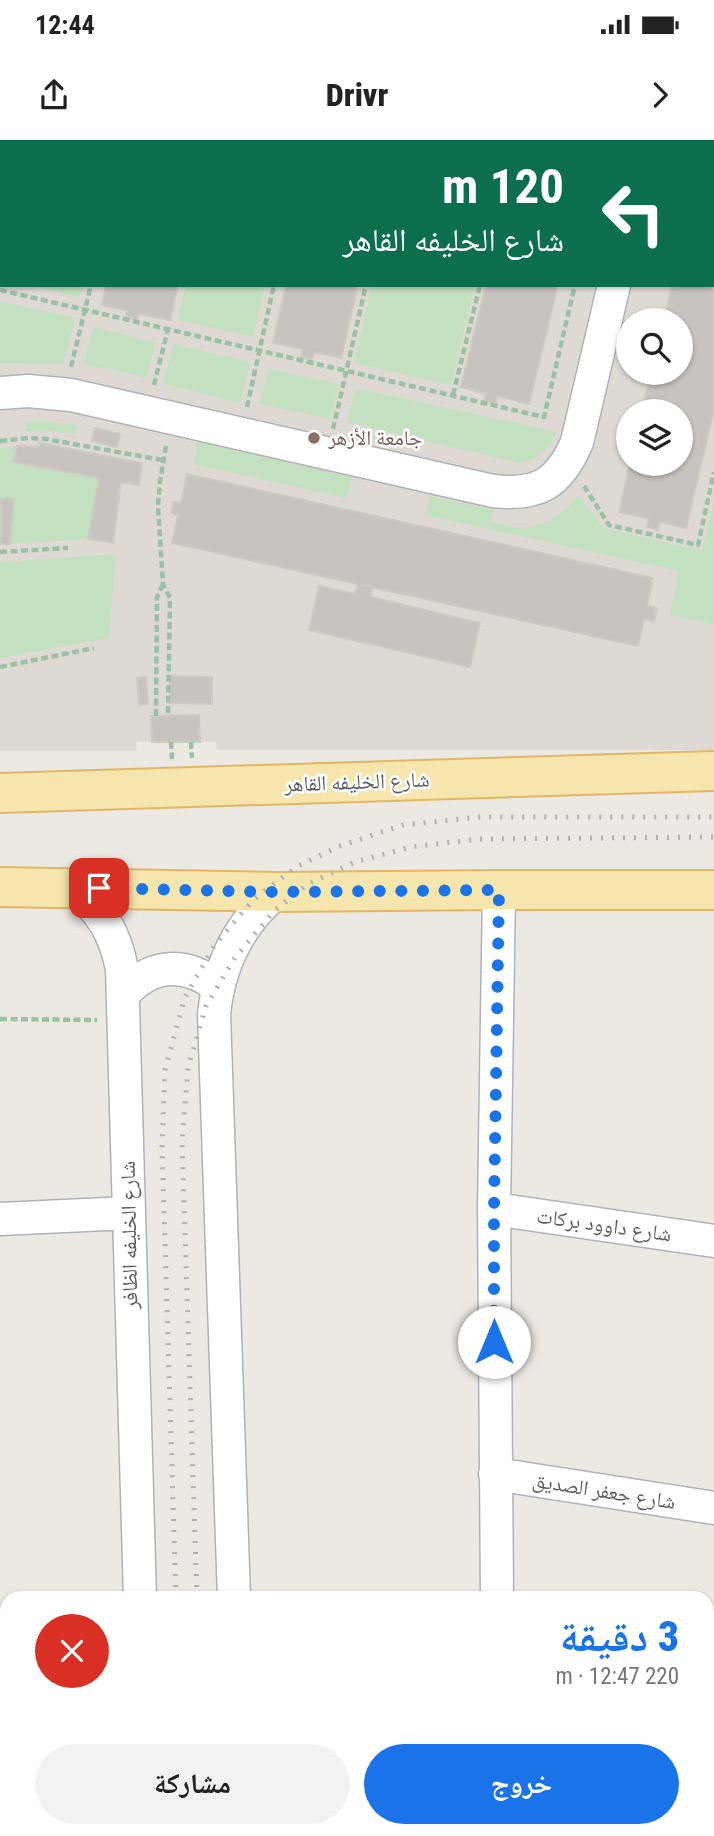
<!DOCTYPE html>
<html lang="ar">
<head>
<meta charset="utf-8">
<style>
  body { margin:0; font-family:"Roboto Condensed","Noto Naskh Arabic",sans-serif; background:#f2f2f2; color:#222; direction:rtl; height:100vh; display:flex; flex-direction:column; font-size:26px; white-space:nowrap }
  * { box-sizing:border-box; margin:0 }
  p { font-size:23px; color:#767676 }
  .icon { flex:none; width:38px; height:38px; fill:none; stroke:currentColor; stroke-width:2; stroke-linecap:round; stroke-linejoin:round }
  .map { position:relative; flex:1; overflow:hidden; direction:ltr }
  .details { position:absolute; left:0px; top:1451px; width:714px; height:247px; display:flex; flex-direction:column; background:#fff; border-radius:21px 21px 0 0; box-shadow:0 2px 5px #0004; direction:rtl }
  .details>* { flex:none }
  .banner { position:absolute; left:0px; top:0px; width:714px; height:147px; box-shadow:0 2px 5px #0004; direction:rtl; background:#0b6e4f; color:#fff; overflow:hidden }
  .tools { position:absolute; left:616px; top:168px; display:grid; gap:14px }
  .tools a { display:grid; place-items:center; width:77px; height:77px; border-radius:50%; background:#fff; box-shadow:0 2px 5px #0004; font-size:35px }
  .pin { position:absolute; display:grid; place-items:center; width:60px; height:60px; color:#fff; margin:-30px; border-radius:14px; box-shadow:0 4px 10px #0006 }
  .me { position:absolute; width:77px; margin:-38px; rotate:0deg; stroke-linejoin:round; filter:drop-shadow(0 0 5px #0008) }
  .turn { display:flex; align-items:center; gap:24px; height:147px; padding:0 35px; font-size:32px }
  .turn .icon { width:91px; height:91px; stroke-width:2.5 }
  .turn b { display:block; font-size:49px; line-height:60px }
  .round { display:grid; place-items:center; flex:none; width:74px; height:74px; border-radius:37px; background:#f2f2f2 }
  .headline { display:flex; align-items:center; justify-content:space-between; height:119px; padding:0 35px }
  h1 { font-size:42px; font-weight:800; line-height:52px; color:#1a73e8 }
  .button { display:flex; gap:14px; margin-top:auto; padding:14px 35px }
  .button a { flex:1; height:80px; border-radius:42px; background:#1a73e8; color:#fff; font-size:28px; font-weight:800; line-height:80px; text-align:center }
  .button a+a { background:#f2f2f2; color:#222 }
  .status { display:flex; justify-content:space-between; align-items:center; height:49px; padding:0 35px; background:#fff; direction:ltr }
  .status svg { height:19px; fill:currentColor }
  header { display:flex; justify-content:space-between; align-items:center; height:91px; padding:0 35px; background:#fff; font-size:32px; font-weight:800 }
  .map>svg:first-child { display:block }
</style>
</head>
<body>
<div class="status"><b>12:44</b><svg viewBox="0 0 49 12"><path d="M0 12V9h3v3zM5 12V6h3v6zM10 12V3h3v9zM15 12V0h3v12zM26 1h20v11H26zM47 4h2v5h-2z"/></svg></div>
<header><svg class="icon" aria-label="forward" viewBox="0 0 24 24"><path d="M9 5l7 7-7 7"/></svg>Drivr<svg class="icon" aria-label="share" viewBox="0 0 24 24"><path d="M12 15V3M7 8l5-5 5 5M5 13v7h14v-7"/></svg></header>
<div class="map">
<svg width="714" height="1696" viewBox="0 0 714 1696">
  <rect width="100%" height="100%" fill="#ebe9e2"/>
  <path fill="#dedad3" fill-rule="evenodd" d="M0,0H714V610H217L216,602H137L136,611H0ZM2,2H712V145H2ZM628,180H681V233H628ZM628,271H681V324H628Z"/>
  <path fill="#c3e1c0" d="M24,145H82L79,157Z
    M186,145H265L253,197L178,180Z
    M372,145H475L451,245L354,223Z
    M0,161L75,178L63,224L0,223Z
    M94,187L156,203L146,238L111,229L83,225Z
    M174,204L250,222L240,263L163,243Z
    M269,229L339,244L330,279L259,264Z
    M355,248L557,292C548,308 537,322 518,323L347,282Z
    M25,282H52L77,285L76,294L51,291H25Z
    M197,302L352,336L347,358L193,324Z
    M17,306L14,322L99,338L88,399L10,404L14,359L0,358V308Z
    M578,355L603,388L702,411L714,362V484L670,475L679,431L425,375L430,356L493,370L491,381C526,395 556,385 578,355Z
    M116,414L109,498L0,518V422Z"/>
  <path fill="#c7c3be" stroke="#cfcac1" stroke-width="2" d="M138,0H210L209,2H138Z
    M320,0H392V2H320Z
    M521,0H592V2H520Z
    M706,0H714V270L686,388L660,382L658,390L647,387L649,379L619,372L630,324H681V271H642L651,233H681V180H664L672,145H712V2H705Z
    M106,145H178L170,180L139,174L137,179L126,177L127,171L102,165Z
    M286,145H358L341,218L314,212L312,220L301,217L303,209L273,203Z
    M486,145H558L529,264L497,256L496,264L484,261L486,254L461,247Z
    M95,288L120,294L117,307L92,301Z
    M40,303L142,323L139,345L121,342L113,403L88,399L99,338L14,322L17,306L39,307Z
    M187,334L653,438L647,466L657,468L654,482L644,479L638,506L172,403L178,375L171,373L173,362L181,363Z
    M0,358L14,359L10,404H0Z
    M358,444L373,447L370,457L480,483L470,527L309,490L319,446L355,454Z
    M170,536L212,537V564L170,563Z
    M146,537L148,564L139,565L137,538Z
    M199,575L200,602H152L151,576Z"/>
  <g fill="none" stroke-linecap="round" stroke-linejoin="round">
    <defs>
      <path id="minor" d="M647,2V0
        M0,253L28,251L71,255L493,351C538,356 559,344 577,302L614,145
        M74,748C102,772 115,793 122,829L140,1458
        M124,854C151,823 186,821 218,847
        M494,1069L714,1101
        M0,1079L128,1073
        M495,1334L714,1368
        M234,1458L214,874C219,825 238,784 277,752
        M497,1458L494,1069L499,750
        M707,1635L714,1636
        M0,1683L7,1682
        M157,1690L159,1696
        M252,1690L253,1696
        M543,1690L545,1696"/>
      <path id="major" d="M0,653L714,631
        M0,747L277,752L499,750H714"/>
    </defs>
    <use href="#minor" stroke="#afb3b6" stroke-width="35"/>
    <use href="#major" stroke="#e2b664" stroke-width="42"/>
    <path stroke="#9ac1a3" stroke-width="4.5" stroke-dasharray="7 3.5" stroke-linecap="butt" d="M133,0L138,1
      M9,2V0
      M124,2V0
      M307,2L308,0
      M399,2V0
      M515,2V0
      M609,2L610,0
      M0,41L2,33
      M0,150L544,277L575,145
      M71,227L91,145
      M154,245L168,189
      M453,255L480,145
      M247,267L274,145
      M333,289L366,145
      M0,301L29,298L46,299L162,320
      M166,306L160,342L158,366L163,444L170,458L168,575
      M584,346L609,385L698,405L714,332
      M0,412L68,408
      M0,527L94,508
      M156,576L157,457L163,444
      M171,602L172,619
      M191,602L192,618
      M0,879L97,880"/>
    <use href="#minor" stroke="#fff" stroke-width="32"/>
    <use href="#major" stroke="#f6e5ac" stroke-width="38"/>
    <path stroke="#b0b1b1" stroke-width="5" stroke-dasharray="2 9" stroke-linecap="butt" d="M176,1458L162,1007L165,930L185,857L214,806L252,761L296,727L340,706L403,685L480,677H714
      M197,1458L182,1002L188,928L206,866L234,819L274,771L308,744L355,722L411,707L480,699L714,697
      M198,1690L199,1696
      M220,1690L221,1696"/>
  </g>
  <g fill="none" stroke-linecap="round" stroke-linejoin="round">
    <path stroke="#1a73e8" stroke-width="12" stroke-dasharray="0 21.6" d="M99,748L277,752L499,750L494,1069V1202"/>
  </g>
  <circle fill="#8d6e63" stroke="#fff" stroke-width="2.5" cx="314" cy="298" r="7"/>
  <g text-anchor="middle" stroke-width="5" stroke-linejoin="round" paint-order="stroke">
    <g font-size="21" fill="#785e54" stroke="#fff" text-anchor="start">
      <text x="328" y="305">جامعة الأزهر</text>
    </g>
    <g font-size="21" fill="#5a5e61" stroke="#fff">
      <text transform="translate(357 642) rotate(-2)" y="7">شارع الخليفه القاهر</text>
      <text transform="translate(604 1085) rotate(8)" y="7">شارع داوود بركات</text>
      <text transform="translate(129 1095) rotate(-91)" y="7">شارع الخليفه الظافر</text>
      <text transform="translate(604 1351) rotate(9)" y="7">شارع جعفر الصديق</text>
    </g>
  </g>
</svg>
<div class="tools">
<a><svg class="icon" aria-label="search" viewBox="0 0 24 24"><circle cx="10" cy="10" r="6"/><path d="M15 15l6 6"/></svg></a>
<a><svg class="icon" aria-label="layers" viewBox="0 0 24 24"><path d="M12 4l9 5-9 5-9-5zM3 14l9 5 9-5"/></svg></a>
</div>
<div class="pin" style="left:99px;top:748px;background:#d93025"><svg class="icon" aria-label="arrive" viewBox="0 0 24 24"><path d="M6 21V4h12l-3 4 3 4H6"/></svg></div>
<svg class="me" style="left:494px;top:1202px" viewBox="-20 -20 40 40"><circle r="19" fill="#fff"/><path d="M0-13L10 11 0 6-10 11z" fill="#1a73e8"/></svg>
<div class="banner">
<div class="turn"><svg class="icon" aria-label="left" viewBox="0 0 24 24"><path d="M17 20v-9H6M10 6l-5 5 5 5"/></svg><div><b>120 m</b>شارع الخليفه القاهر</div></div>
</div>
<section class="details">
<div class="headline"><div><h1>3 دقيقة</h1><p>220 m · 12:47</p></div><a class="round" style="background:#d93025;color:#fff"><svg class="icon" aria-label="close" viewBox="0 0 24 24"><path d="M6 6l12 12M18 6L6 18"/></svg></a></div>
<div class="button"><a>خروج</a><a>مشاركة</a></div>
</section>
</div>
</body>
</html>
